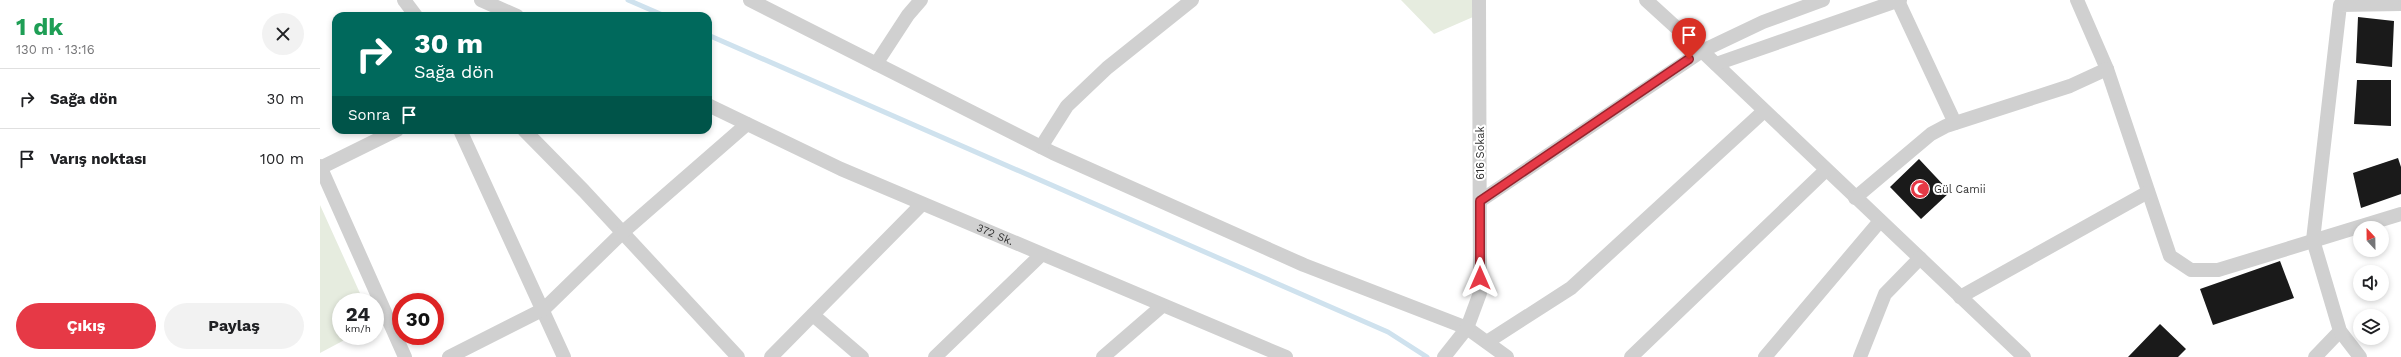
<!DOCTYPE html>
<html lang="tr">
<head>
<meta charset="utf-8">
<style>
  body { margin:0; font-family:"Work Sans",sans-serif; background:#f2f2f2; color:#202124; height:100vh; display:flex; flex-direction:column; font-size:15px; white-space:nowrap }
  * { box-sizing:border-box; margin:0 }
  p { font-size:13px; color:#757577 }
  .icon { flex:none; width:22px; height:22px; fill:none; stroke:currentColor; stroke-width:2; stroke-linecap:round; stroke-linejoin:round }
  .map { position:relative; flex:1; overflow:hidden }
  .details { display:flex; flex-direction:column; background:#fff; width:320px }
  .details>* { flex:none }
  .hud { position:absolute; left:12px; top:12px; width:380px; height:122px; border-radius:12px; box-shadow:0 2px 6px #0003; background:#00695c; color:#fff; overflow:hidden }
  .needle { width:26px; rotate:338deg }
  .controls { position:absolute; left:2033px; top:221px; display:grid; gap:8px }
  .controls a { display:grid; place-items:center; width:36px; height:36px; border-radius:50%; background:#fff; box-shadow:0 2px 6px #0003; font-size:20px }
  .speed { position:absolute; left:12px; top:293px; display:flex; gap:8px; font-size:20px; font-weight:700; text-align:center }
  .speed>* { display:grid; place-content:center; width:52px; height:52px; border-radius:50%; background:#fff; box-shadow:0 2px 6px #0003; line-height:1 }
  .speed small { font-size:10px; font-weight:400 }
  .speed .limit { border:6px solid #d22; background:#fff; color:#111 }
  .pin { position:absolute; display:grid; place-items:center; width:34px; height:34px; color:#fff; margin:-41px -17px; border-radius:50% 50% 50% 0; rotate:-45deg; box-shadow:0 0 4px #0007 }
  .pin .icon { rotate:45deg }
  .me { position:absolute; width:44px; margin:-22px; rotate:0deg; stroke-linejoin:round; filter:drop-shadow(0 0 3px #0008) }
  .turn { display:flex; align-items:center; gap:14px; height:84px; padding:0 16px; font-size:18px }
  .turn .icon { width:52px; height:52px; stroke-width:2.5 }
  .turn b { display:block; font-size:28px; line-height:34px }
  .then { display:flex; align-items:center; height:38px; padding:0 16px; background:#0003; gap:8px; font-size:15px }
  .round { display:grid; place-items:center; flex:none; width:42px; height:42px; border-radius:21px; background:#f2f2f2 }
  .headline { display:flex; align-items:center; justify-content:space-between; height:68px; padding:0 16px }
  h1 { font-size:24px; font-weight:700; line-height:30px; color:#1e9e55 }
  .button { display:flex; gap:8px; margin-top:auto; padding:8px 16px }
  .button a { flex:1; height:46px; border-radius:24px; background:#e63946; color:#fff; font-size:16px; font-weight:700; line-height:46px; text-align:center }
  .button a+a { background:#f2f2f2; color:#202124 }
  ul { padding:0; list-style:none }
  li { display:flex; align-items:center; gap:12px; height:60px; padding:0 16px; border-top:1px solid #e0e0e0 }
  li div { flex:1 }
  li b { display:block; font-size:15px }
  li em { font-style:normal }
  main { display:flex; flex:1; min-height:0 }
  .map>svg:first-child { display:block }
</style>
</head>
<body>
<main>
<section class="details">
<div class="headline"><div><h1>1 dk</h1><p>130 m · 13:16</p></div><a class="round"><svg class="icon" aria-label="close" viewBox="0 0 24 24"><path d="M6 6l12 12M18 6L6 18"/></svg></a></div>
<ul>
<li><svg class="icon" aria-label="right" viewBox="0 0 24 24"><path d="M7 20v-9h11M14 6l5 5-5 5"/></svg><div><b>Sağa dön</b></div><em>30 m</em></li>
<li><svg class="icon" aria-label="arrive" viewBox="0 0 24 24"><path d="M6 21V4h12l-3 4 3 4H6"/></svg><div><b>Varış noktası</b></div><em>100 m</em></li>
</ul>
<div class="button"><a>Çıkış</a><a>Paylaş</a></div>
</section>
<div class="map">
<svg width="2081" height="357" viewBox="0 0 2081 357">
  <rect width="100%" height="100%" fill="#fff"/>
  <path fill="#e6ecdf" d="M1081,0H1153V17L1114,34Z
    M0,205L44,302H21V336H32L0,353Z"/>
  <g fill="none" stroke-linecap="round" stroke-linejoin="round">
    <path stroke="#cfe2ee" stroke-width="5" d="M308,0L345,16
      M388,35L1068,332L1107,357"/>
  </g>
  <path fill="#1a1a1a" d="M2038,17L2074,21L2072,67L2036,63Z
    M2037,80H2071V126L2034,124Z
    M2078,158L2081,167V194L2041,208L2033,173Z
    M1599,159L1630,192L1601,219L1570,187Z
    M1960,261L1974,298L1893,325L1880,289Z
    M1840,324L1866,349L1858,357H1808Z"/>
  <g fill="none" stroke-linecap="round" stroke-linejoin="round">
    <g stroke="#d0d0d0" stroke-width="14">
      <path d="M84,0L96,16"/>
      <path d="M161,0L197,16"/>
      <path d="M430,0L733,153L984,265L1147,328L1187,357"/>
      <path d="M1326,0L1382,51L1704,357"/>
      <path d="M1757,0L1787,69L1850,256L1871,270H1898L2081,214"/>
      <path d="M1578,1L1635,123"/>
      <path d="M556,64L588,15L601,0"/>
      <path d="M1396,64L1580,0"/>
      <path id="s1" d="M388,105L521,169L966,357"/>
      <path d="M140,130L244,357"/>
      <path d="M204,130L264,191L418,357"/>
      <path d="M721,147L747,106L787,68L872,0"/>
      <path d="M0,166L85,357"/>
      <path d="M0,168L77,130"/>
      <path d="M1535,198L1611,134L1626,126L1750,86L1787,69"/>
      <path d="M1160,201L1382,51L1443,22L1503,0"/>
      <path d="M1640,297L1828,192"/>
      <path d="M493,315L542,357"/>
      <path d="M1167,342L1251,288L1444,111"/>
      <path d="M129,357L224,309L303,232L427,124"/>
      <path d="M451,357L602,204"/>
      <path d="M615,357L721,255"/>
      <path d="M783,357L842,306"/>
      <path d="M1124,357L1147,328L1160,293L1159,0"/>
      <path d="M1311,357L1506,170"/>
      <path d="M1445,357L1560,221"/>
      <path d="M1540,357L1565,294L1600,258"/>
      <path d="M1995,357L2020,331"/>
      <path d="M2040,357L2020,331L1993,240L2020,5L2081,4"/>
    </g>
  </g>
  <g fill="none" stroke-linecap="round" stroke-linejoin="round">
    <defs>
      <path id="route" d="M1160,278V201L1369,59"/>
    </defs>
    <use href="#route" stroke="#96252e" stroke-width="10"/>
    <use href="#route" stroke="#e63946" stroke-width="7"/>
  </g>
  <defs>
    <symbol id="mosque-disc" viewBox="-11 -11 22 22"><circle r="9.5" fill="#e63946" stroke="#fff"/><path d="M3.5-4.9A6 6 0 1 0 3.5 4.9A5 5 0 1 1 3.5-4.9Z" fill="#fff"/></symbol>
  </defs>
  <g fill-rule="evenodd">
    <use href="#mosque-disc" x="1589" y="178" width="22" height="22"/>
  </g>
  <g text-anchor="middle" stroke-width="4" stroke-linejoin="round" paint-order="stroke">
    <g font-size="11" fill="#333" stroke="#fff">
      <text transform="translate(1160 153) rotate(-90)" y="4">616 Sokak</text>
      <text dy="4" stroke="none"><textPath href="#s1" startOffset="315">372 Sk.</textPath></text>
    </g>
    <g font-size="11" fill="#333" stroke="#fff" text-anchor="start">
      <text x="1614" y="193">Gül Camii</text>
    </g>
  </g>
</svg>
<div class="controls">
<a><svg class="needle" viewBox="-14 -14 28 28"><path d="M0-13l5 13h-10z" fill="#e53935"/><path d="M0 13l5-13h-10z" fill="#757577"/></svg></a>
<a><svg class="icon" aria-label="sound" viewBox="0 0 24 24"><path d="M4 9h4l5-4v14l-5-4H4zM17 9q2 3 0 6"/></svg></a>
<a><svg class="icon" aria-label="layers" viewBox="0 0 24 24"><path d="M12 4l9 5-9 5-9-5zM3 14l9 5 9-5"/></svg></a>
</div>
<div class="speed"><div>24<small>km/h</small></div><div class="limit">30</div></div>
<div class="pin" style="left:1369px;top:59px;background:#d93025"><svg class="icon" aria-label="arrive" viewBox="0 0 24 24"><path d="M6 21V4h12l-3 4 3 4H6"/></svg></div>
<svg class="me" style="left:1160px;top:278px" viewBox="-20 -20 40 40"><path d="M0-17L14 15 0 8-14 15z" fill="#e63946" stroke="#fff" stroke-width="4"/></svg>
<div class="hud">
<div class="turn"><svg class="icon" aria-label="right" viewBox="0 0 24 24"><path d="M7 20v-9h11M14 6l5 5-5 5"/></svg><div><b>30 m</b>Sağa dön</div></div>
<div class="then">Sonra<svg class="icon" aria-label="arrive" viewBox="0 0 24 24"><path d="M6 21V4h12l-3 4 3 4H6"/></svg></div>
</div>
</div>
</main>
</body>
</html>
